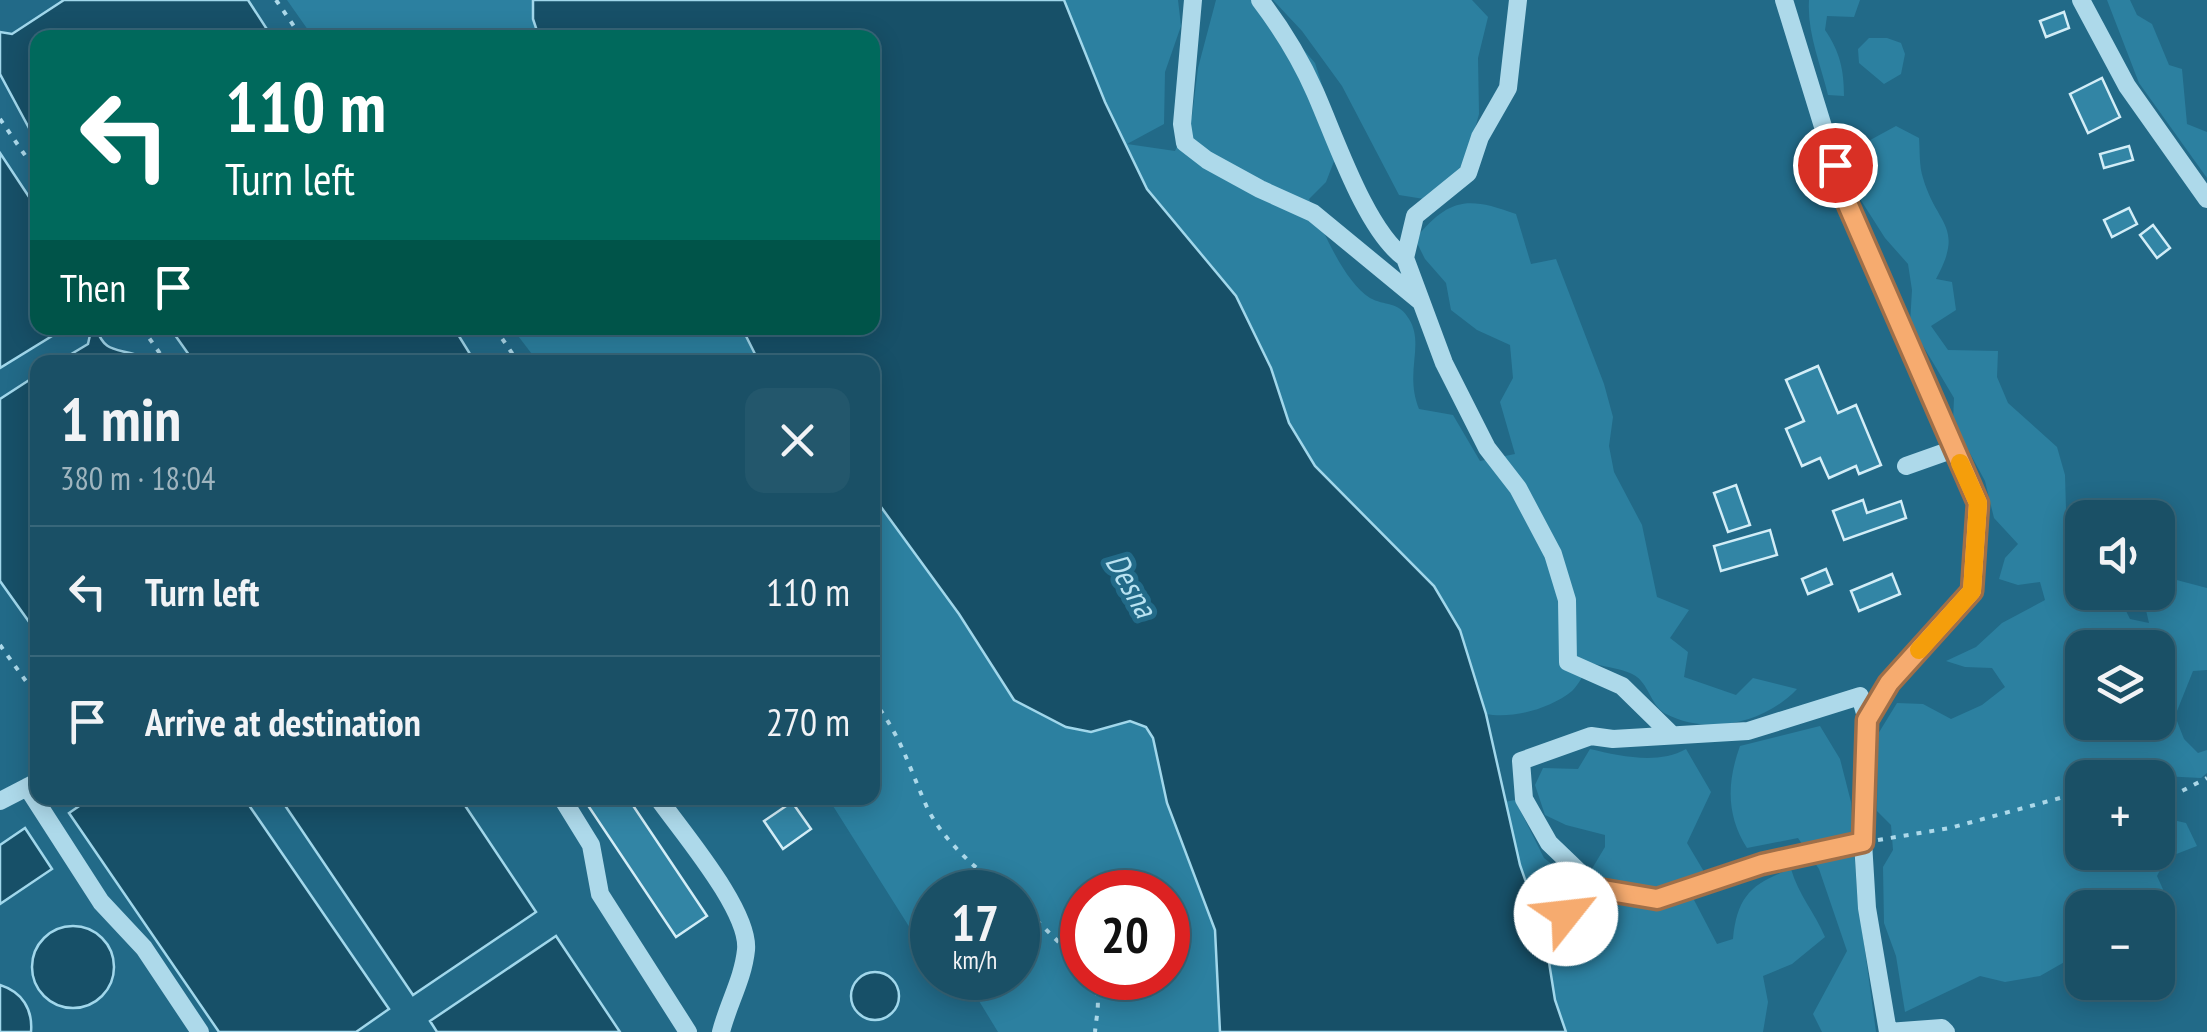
<!DOCTYPE html>
<html lang="en">
<head>
<meta charset="utf-8">
<style>
  body { margin:0; font-family:"PT Sans Narrow",sans-serif; background:#23576c; color:#f1f3f6; height:100vh; display:flex; flex-direction:column; font-size:38px; white-space:nowrap }
  * { box-sizing:border-box; margin:0 }
  p { font-size:32px; color:#9fb5bf }
  .icon { flex:none; width:55px; height:55px; fill:none; stroke:currentColor; stroke-width:2; stroke-linecap:round; stroke-linejoin:round }
  .map { position:relative; flex:1; overflow:hidden }
  .panel { position:absolute; left:30px; top:355px; width:850px; height:450px; display:flex; flex-direction:column; background:#1a5066; border-radius:20px; box-shadow:0 5px 25px #0003,0 0 0 2px #38677a }
  .panel>* { flex:none }
  .guide { position:absolute; left:30px; top:30px; width:850px; height:305px; border-radius:20px; box-shadow:0 5px 25px #0003,0 0 0 2px #38677a; background:#00695c; color:#fff; overflow:hidden }
  .buttons { position:absolute; left:2065px; top:500px; display:grid; gap:20px }
  .buttons a { display:grid; place-items:center; width:110px; height:110px; border-radius:20px; background:#1a5066; box-shadow:0 5px 25px #0003,0 0 0 2px #38677a; font-size:50px }
  .speed { position:absolute; left:910px; top:870px; display:flex; gap:20px; font-size:50px; font-weight:700; text-align:center }
  .speed>* { display:grid; place-content:center; width:130px; height:130px; border-radius:50%; background:#1a5066; box-shadow:0 5px 25px #0003,0 0 0 2px #38677a; line-height:1 }
  .speed small { font-size:25px; font-weight:400 }
  .speed .limit { border:15px solid #d22; background:#fff; color:#111 }
  .pin { position:absolute; display:grid; place-items:center; width:85px; height:85px; color:#fff; margin:-42px; border:5px solid #fff; border-radius:50%; box-shadow:0 2px 10px #0007 }
  .me { position:absolute; width:110px; margin:-55px; rotate:61deg; stroke-linejoin:round; filter:drop-shadow(0 0 8px #0008) }
  .turn { display:flex; align-items:center; gap:35px; height:210px; padding:0 30px; font-size:45px }
  .turn .icon { width:130px; height:130px; stroke-width:2.5 }
  .turn b { display:block; font-size:70px; line-height:85px }
  .then { display:flex; align-items:center; height:95px; padding:0 30px; background:#0003; gap:20px; font-size:38px }
  .round { display:grid; place-items:center; flex:none; width:105px; height:105px; border-radius:20px; background:#23576c }
  .summary { display:flex; align-items:center; justify-content:space-between; height:170px; padding:0 30px }
  h1 { font-size:60px; font-weight:600; line-height:75px }
  ul { padding:0; list-style:none }
  li { display:flex; align-items:center; gap:30px; height:130px; padding:0 30px; border-top:2px solid #38677a }
  li div { flex:1 }
  li b { display:block; font-size:38px }
  li em { font-style:normal }
  .map>svg:first-child { display:block }
</style>
</head>
<body>
<div class="map">
<svg width="2207" height="1032" viewBox="0 0 2207 1032">
  <rect width="100%" height="100%" fill="#226a88"/>
  <path fill="#2c80a0" fill-rule="evenodd" d="M287,0H533V19L539,37H313Z
    M1064,0H1178L1181,26L1165,72L1164,124L1127,144L1175,151L1192,116L1198,68L1216,0H1261L1315,63L1341,143L1326,182L1309,199C1322,228 1343,281 1370,298C1384,306 1399,301 1409,319C1425,345 1404,372 1419,409L1453,415L1480,461L1515,454L1500,402L1513,378L1510,345L1477,330L1451,310L1446,283L1425,259L1415,239C1449,198 1467,196 1516,214L1531,264L1556,259L1604,384L1613,417L1609,446L1614,472L1642,525L1657,597L1689,610L1670,638L1688,652L1684,677L1736,695L1753,678L1797,689C1765,723 1709,736 1666,714C1652,707 1649,686 1637,677C1627,669 1604,667 1591,663C1585,672 1579,684 1572,691C1550,709 1512,719 1486,714L1460,630L1434,586L1315,466L1289,423L1271,368L1236,296L1147,189L1105,102Z
    M1273,0H1472L1488,17L1478,58L1479,114L1464,169L1424,199L1399,195L1342,86L1302,31Z
    M1809,0H1860L1854,17L1827,16L1825,30C1840,52 1844,70 1844,96L1828,95C1820,62 1807,33 1809,0Z
    M2107,0H2130L2137,15L2152,24L2169,65L2182,69L2187,124L2207,132V178L2139,83Z
    M1869,38H1887L1901,43L1905,54L1901,74L1884,84L1859,63L1858,49Z
    M1896,126L1919,138C1920,151 1919,166 1923,178C1937,226 1965,226 1936,279L1952,282L1956,310L1931,326L1948,350L1998,351L1997,377L2008,403L2057,447L2065,475L2067,543L2082,562V592L2117,593L2130,619L2149,623L2142,593L2158,592V584L2169,578L2207,588V670L2193,671L2175,716L2184,739L2198,753L2207,750V773L2201,778L2162,776L2164,818L2186,823L2197,846L2166,858L2157,876L2166,896L2156,907H2133L2131,893L2111,900L2104,907L2082,908V952L2040,976L2005,982L1980,976L1905,1012L1896,956L1884,923L1883,867L1893,850L1891,825L1877,811L1878,734L1897,703L1923,704L1951,719L1982,705L2005,687L1992,668L1965,667L1946,661L1976,647L2002,623L2045,600L2040,582L2018,585L1999,579L2005,558L2018,544L1994,518L1985,481L1953,422L1954,398L1910,324L1912,290L1908,264L1885,238L1855,191L1850,151ZM2082,648H2158V722H2082ZM2082,778H2158V852H2082Z
    M512,328H742L759,362H538Z
    M873,497L959,614L1014,700L1091,732L1130,721L1146,727L1153,738L1167,803L1215,930L1220,1032H998L965,978H1018V892H932V924L915,936L828,798H872ZM1082,892H1168V978H1082Z
    M1820,726L1840,759L1851,802L1857,892L1876,1032H1822L1813,1014L1847,951L1819,869L1798,838L1747,848C1726,815 1727,782 1740,746Z
    M1590,749C1620,756 1658,765 1686,749L1711,792L1687,843L1703,870L1694,900L1717,944L1733,939C1737,896 1752,883 1791,869C1798,894 1815,913 1825,937L1792,964L1763,976L1768,1002L1763,1032H1566L1555,1000L1545,937L1562,943L1597,905L1563,904L1535,916L1504,802L1515,800L1544,858L1581,887L1605,847V835L1566,825L1545,815L1535,785L1543,768L1578,769Z"/>
  <path fill="#175068" stroke="#a1d7eb" stroke-width="2.5" d="M64,0H248L272,37L38,38L37,143L0,74V32L12,34Z
    M533,0H1064L1105,102L1147,189L1236,296L1271,368L1289,423L1315,466L1434,586L1460,630L1486,714L1520,865L1545,937L1555,1000L1566,1032H1220L1215,930L1167,803L1153,738L1146,727L1130,721L1091,732L1066,727L1014,700L959,614L873,496L872,362H759L742,328H872V38L539,37L533,19Z
    M0,153L37,209L38,328H65L0,368Z
    M86,328H96C105,353 115,348 137,355L142,362H58L88,344L90,335Z
    M170,328H454L475,362H194Z
    M37,375V633L0,581V399Z
    M91,798H244L389,1009L356,1032H219L69,813Z
    M280,798H460L536,912L413,995Z
    M25,828L52,869L0,904V845Z
    M32 967a41 41 0 1 1 82 0a41 41 0 1 1-82 0Z
    M556,936L620,1032H437L430,1021Z
    M851 996a24 24 0 1 1 48 0a24 24 0 1 1-48 0Z
    M0,985C22,992 33,1009 31,1032H0Z"/>
  <path fill="#3285a5" stroke="#d2edf7" stroke-width="2.5" d="M2064,12L2069,28L2046,37L2040,21Z
    M2102,78L2120,117L2088,133L2070,94Z
    M2129,146L2133,160L2104,168L2100,154Z
    M2129,208L2137,224L2112,237L2104,220Z
    M2153,225L2170,248L2157,258L2140,235Z
    M1818,366L1838,413L1856,405L1881,465L1859,474L1856,466L1829,478L1820,458L1802,466L1786,429L1804,421L1786,380Z
    M1736,485L1750,525L1728,532L1714,493Z
    M1863,500L1867,513L1901,501L1906,518L1844,540L1833,511Z
    M1770,530L1777,555L1721,571L1714,546Z
    M1826,569L1832,584L1808,594L1802,579Z
    M1892,574L1900,594L1859,611L1851,591Z
    M583,798H628L707,916L676,937Z
    M792,802L811,829L783,849L764,821Z"/>
  <g fill="none" stroke-linecap="round" stroke-linejoin="round">
    <path stroke="#add9ea" stroke-width="4" stroke-dasharray="5 8" stroke-linecap="butt" d="M276,0L302,38
      M0,119L38,174
      M142,328L166,362
      M495,328L518,362
      M677,362L685,357
      M0,645L38,698
      M872,699C901,735 908,765 926,805C941,839 977,870 1006,892
      M2136,778H2144
      M2158,782L2182,791L2207,778
      M1878,840L1950,828L2082,792
      M1018,902L1082,965
      M1091,978C1102,998 1097,1010 1095,1032"/>
    <path stroke="#add9ea" stroke-width="18" d="M1193,0L1182,124L1185,143L1207,160L1260,189L1313,213L1420,301
      M1260,0C1282,29 1300,58 1315,92C1335,137 1366,231 1405,258
      M1518,0L1508,88L1480,137L1468,173L1415,216L1405,258L1444,363L1487,448L1518,488L1553,554L1567,600L1568,662L1622,686L1671,734
      M1784,0L1845,198L1978,503L1973,591L1889,683L1867,720L1863,842L1867,908L1888,1032
      M2081,0L2127,86L2207,199
      M1906,466L1954,449
      M27,787L101,902L144,948L200,1032
      M562,798L591,845L600,894L688,1032
      M658,798C682,832 750,911 746,950C743,979 728,1004 721,1032
      M0,801L35,783
      M1863,842L1762,864L1657,899L1597,889L1549,843L1524,799L1521,761L1591,736L1613,739L1748,731L1860,696L1867,720
      M1543,921L1566,913L1597,889
      M1888,1032L1942,1028L1946,1032"/>
  </g>
  <g fill="none" stroke-linecap="round" stroke-linejoin="round">
    <defs>
      <path id="route" d="M1566,914L1598,889L1657,899L1762,864L1863,842L1867,720L1889,683L1972,591L1978,503L1845,198L1835,165"/>
    </defs>
    <use href="#route" stroke="#a06f48" stroke-width="25"/>
    <use href="#route" stroke="#f6ab6f" stroke-width="18"/>
    <path stroke="#f59e0b" stroke-width="18" d="M1919,650L1972,591L1978,503L1960,463"/>
  </g>
  <g text-anchor="middle" stroke-width="10" stroke-linejoin="round" paint-order="stroke">
    <g font-size="32" font-style="italic" fill="#b9e2f1" stroke="#226a88">
      <text transform="translate(1131 585) rotate(60)" y="11">Desna</text>
    </g>
  </g>
</svg>
<div class="buttons">
<a><svg class="icon" aria-label="sound" viewBox="0 0 24 24"><path d="M4 9h4l5-4v14l-5-4H4zM17 9q2 3 0 6"/></svg></a>
<a><svg class="icon" aria-label="layers" viewBox="0 0 24 24"><path d="M12 4l9 5-9 5-9-5zM3 14l9 5 9-5"/></svg></a>
<a>+</a>
<a>−</a>
</div>
<div class="speed"><div>17<small>km/h</small></div><div class="limit">20</div></div>
<div class="pin" style="left:1835px;top:165px;background:#d93025"><svg class="icon" aria-label="arrive" viewBox="0 0 24 24"><path d="M6 21V4h12l-3 4 3 4H6"/></svg></div>
<svg class="me" style="left:1566px;top:914px" viewBox="-20 -20 40 40"><circle r="19" fill="#fff"/><path d="M0-13L10 11 0 6-10 11z" fill="#f6ab6f"/></svg>
<div class="guide">
<div class="turn"><svg class="icon" aria-label="left" viewBox="0 0 24 24"><path d="M17 20v-9H6M10 6l-5 5 5 5"/></svg><div><b>110 m</b>Turn left</div></div>
<div class="then">Then<svg class="icon" aria-label="arrive" viewBox="0 0 24 24"><path d="M6 21V4h12l-3 4 3 4H6"/></svg></div>
</div>
<section class="panel">
<div class="summary"><div><h1>1 min</h1><p>380 m · 18:04</p></div><a class="round"><svg class="icon" aria-label="close" viewBox="0 0 24 24"><path d="M6 6l12 12M18 6L6 18"/></svg></a></div>
<ul>
<li><svg class="icon" aria-label="left" viewBox="0 0 24 24"><path d="M17 20v-9H6M10 6l-5 5 5 5"/></svg><div><b>Turn left</b></div><em>110 m</em></li>
<li><svg class="icon" aria-label="arrive" viewBox="0 0 24 24"><path d="M6 21V4h12l-3 4 3 4H6"/></svg><div><b>Arrive at destination</b></div><em>270 m</em></li>
</ul>
</section>
</div>
</body>
</html>
